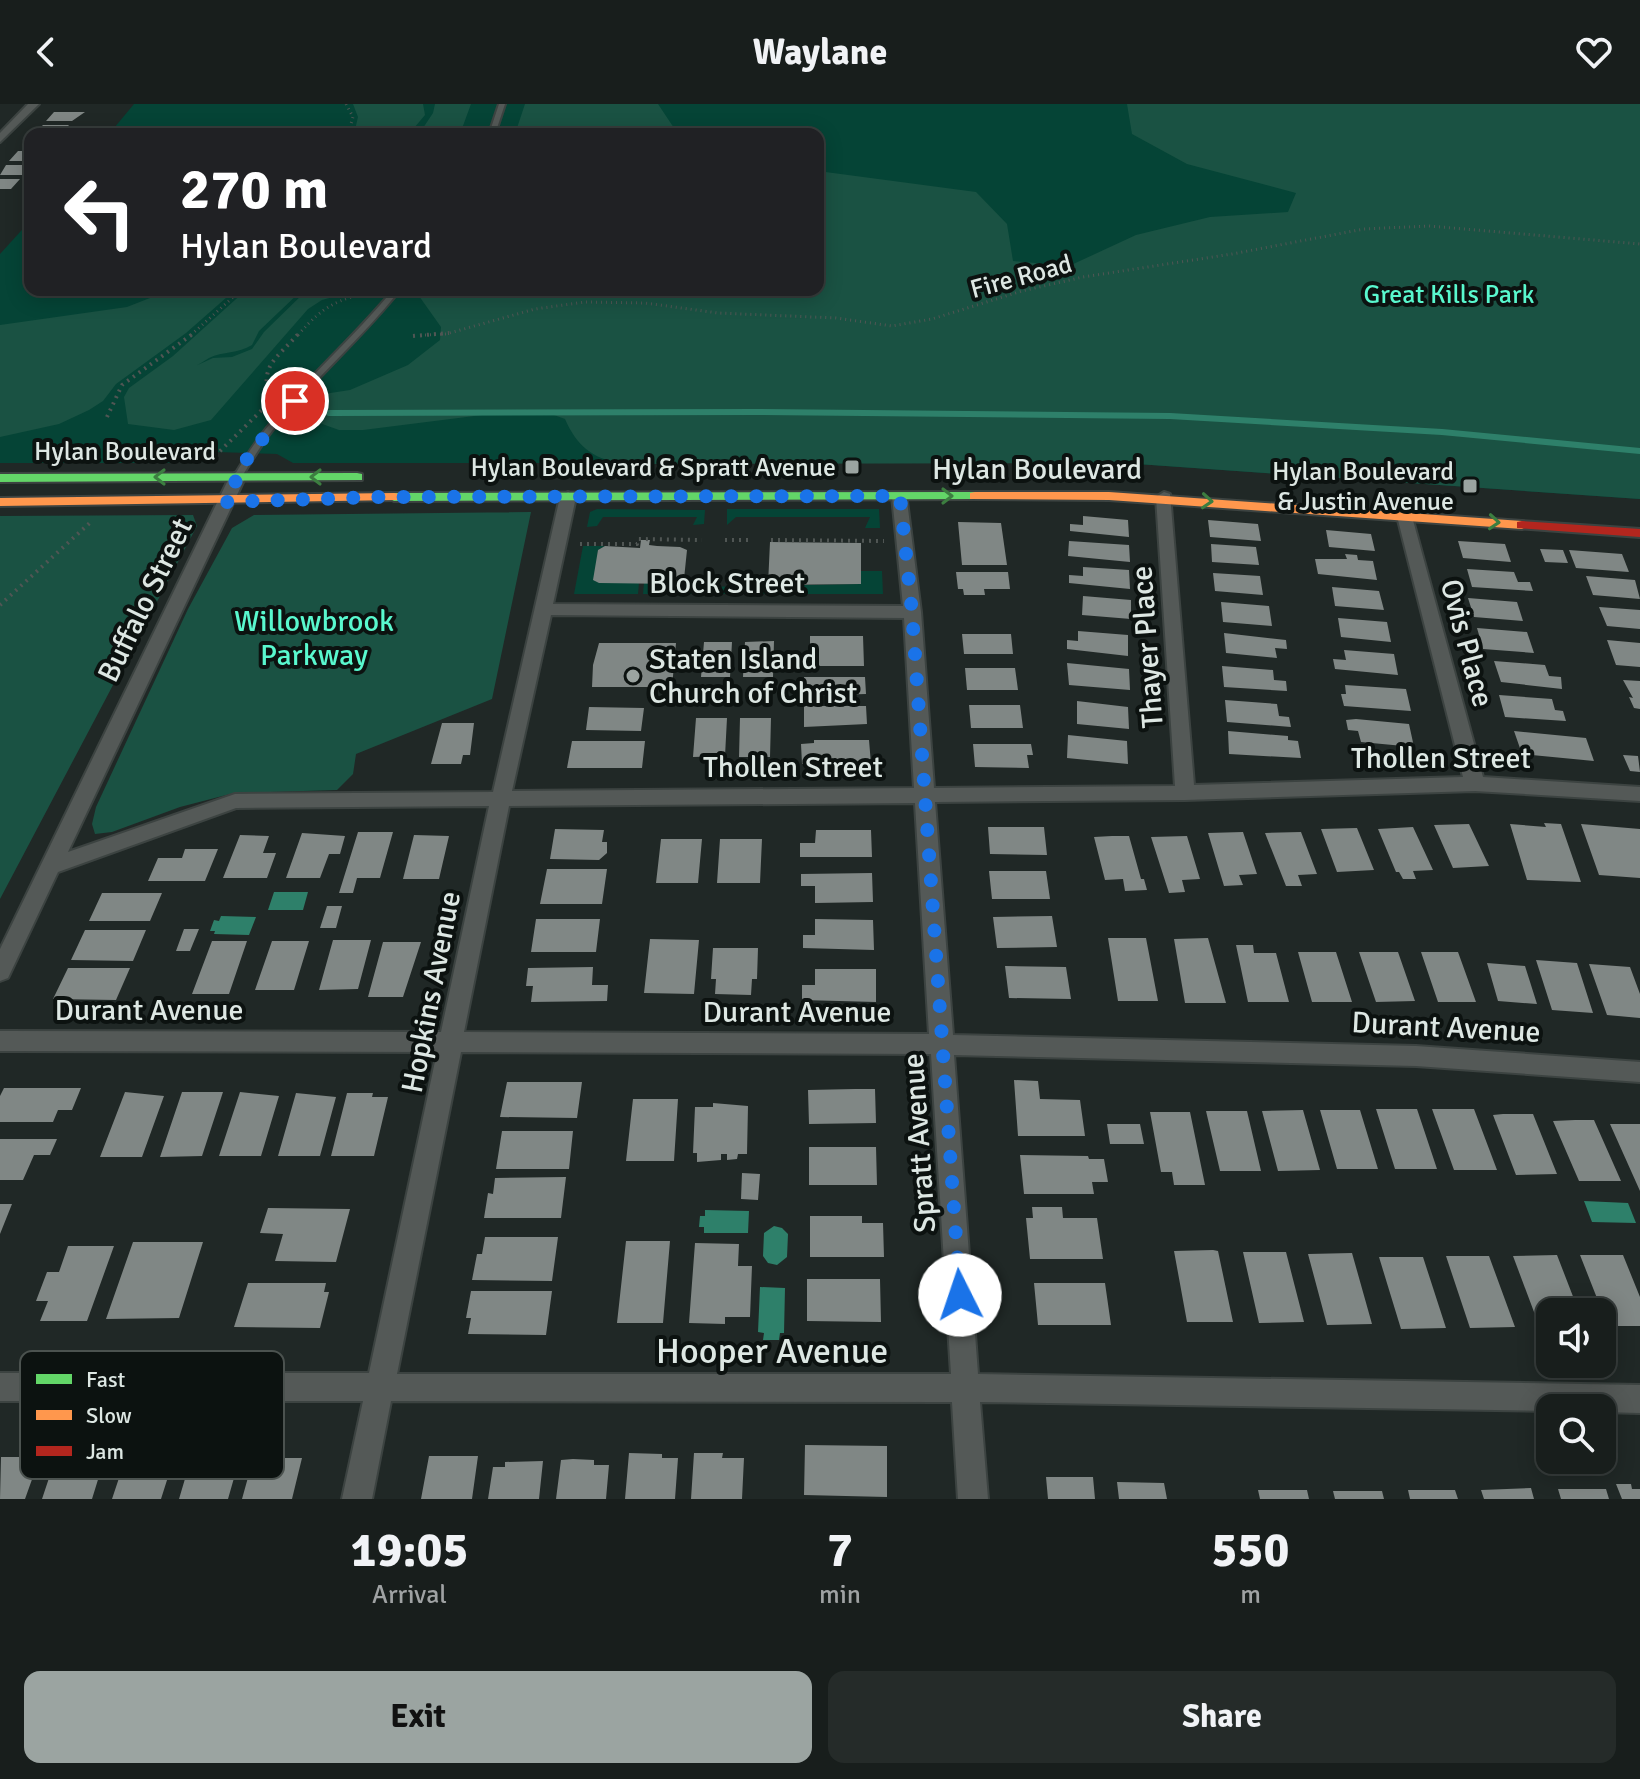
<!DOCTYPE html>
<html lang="en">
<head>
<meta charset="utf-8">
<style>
  body { margin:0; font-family:Signika,sans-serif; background:#252b29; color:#f1f3f6; height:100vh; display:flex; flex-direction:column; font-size:30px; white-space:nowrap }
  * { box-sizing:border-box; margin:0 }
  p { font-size:26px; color:#9fa2a3 }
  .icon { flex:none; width:44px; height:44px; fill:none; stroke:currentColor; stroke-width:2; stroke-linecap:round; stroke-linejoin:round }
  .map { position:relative; height:1395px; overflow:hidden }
  .side { display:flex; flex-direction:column; background:#181e1c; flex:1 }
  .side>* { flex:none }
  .banner { position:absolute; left:24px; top:24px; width:800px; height:168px; border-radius:16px; box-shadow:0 4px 20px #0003,0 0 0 2px #363c3b; background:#202124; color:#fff; overflow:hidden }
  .controls { position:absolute; left:1536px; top:1194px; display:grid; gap:16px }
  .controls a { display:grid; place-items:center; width:80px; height:80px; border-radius:16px; background:#181e1c; box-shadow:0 4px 20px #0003,0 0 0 2px #363c3b; font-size:40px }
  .pin { position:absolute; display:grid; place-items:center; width:68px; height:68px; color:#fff; margin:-34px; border:4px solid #fff; border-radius:50%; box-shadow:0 2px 8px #0007 }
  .me { position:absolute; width:88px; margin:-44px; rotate:356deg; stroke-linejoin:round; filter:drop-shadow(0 0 6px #0008) }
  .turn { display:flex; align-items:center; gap:28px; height:168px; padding:0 24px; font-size:36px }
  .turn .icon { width:104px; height:104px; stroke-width:2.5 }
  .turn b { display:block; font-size:56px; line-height:68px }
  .eta { display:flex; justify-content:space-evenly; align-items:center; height:136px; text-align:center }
  .eta b { font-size:48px; font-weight:700; line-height:56px }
  .action { display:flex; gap:16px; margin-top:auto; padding:16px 24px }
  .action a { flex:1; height:92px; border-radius:16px; background:#9ba4a1; color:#111; font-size:32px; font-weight:700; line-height:92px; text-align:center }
  .action a+a { background:#252b29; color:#f1f3f6 }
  header { display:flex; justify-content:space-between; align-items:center; height:104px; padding:0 24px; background:#181e1c; font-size:36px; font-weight:700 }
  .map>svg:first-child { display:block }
</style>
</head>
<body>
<header><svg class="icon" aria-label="back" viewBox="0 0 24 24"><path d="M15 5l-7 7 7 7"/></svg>Waylane<svg class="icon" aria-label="heart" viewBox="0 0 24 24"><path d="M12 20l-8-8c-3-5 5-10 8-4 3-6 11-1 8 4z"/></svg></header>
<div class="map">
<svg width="1640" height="1395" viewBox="0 0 1640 1395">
  <rect width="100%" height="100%" fill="#202826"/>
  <path fill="#054436" d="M134,0H1640V395L1123,359H293L277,350L216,348L194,356L167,359H0V150L30,117V186H818V30H109Z
    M597,405L705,406L704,420L693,421L697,413H603L597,422L587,423L590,408Z
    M727,405H879L880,424H865L870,413H736L727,421Z
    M583,442H605L598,446L595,477L639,479L638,490H574Z
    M861,467H882L883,490H643L644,479L700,478V483L861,480Z"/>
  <path fill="#1a5243" d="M353,0H423L425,11L409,30H354L358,13Z
    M435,0H471L460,30H419L433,9Z
    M525,0H658L678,30H515Z
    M1127,0H1640V395L1123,359L620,360C591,353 577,342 565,315L543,307H514L363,326H339L300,312L324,290L350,286L408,261L440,236L441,223L419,192L424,186H818V67L976,88L1007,120L1013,157L1069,162L1136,131L1210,113L1288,108L1296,89L1187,60L1132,30Z
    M163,186H235L186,229L116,280L103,297L89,306L59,320L0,333V221L127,203L155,192Z
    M246,186H302L259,227L252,241C238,250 223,247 209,254C200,260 191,265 180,269L213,254L232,253L252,245L264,228L307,186H358L322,196L308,205L211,316L174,326L128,320L124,293L129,284L173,252Z
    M531,408L492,595L356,650L353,670L337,686L234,689L180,703L112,728L95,730L92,720L96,703L188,505L232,424L254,411Z
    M193,411L197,422L0,795V412Z"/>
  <path fill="#2e806a" d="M274,788H308L303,806H268Z
    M221,812L256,813L249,831L214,830L215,827H210L214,816L219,817Z
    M1584,1097L1628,1099L1636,1119L1592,1118Z
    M705,1106L749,1107L748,1129H704V1123H699L700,1112H705Z
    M774,1122L782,1124L788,1130L787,1153L777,1161L768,1159L763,1152L764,1129Z
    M760,1183L785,1184L784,1229H780L779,1236H763L764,1229L758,1228Z"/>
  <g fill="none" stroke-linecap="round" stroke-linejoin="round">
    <path stroke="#2e806a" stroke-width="6" d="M329,309L760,308L1170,312L1442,328L1640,347"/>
  </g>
  <path fill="#808785" d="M54,8H85L72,17H46Z
    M43,21H69L61,30H34Z
    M18,47H30V57H9Z
    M6,61H30V64L24,71H0Z
    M0,75H20L11,85H0Z
    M1083,412L1128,416L1129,433L1070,427V420L1083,421Z
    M1208,416L1258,420L1261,437L1210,433Z
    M958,418L1001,419L1007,461H962Z
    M1326,426L1371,430L1375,447L1329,443Z
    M641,436H650L649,441L657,442L680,443L687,446L684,475L676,480L599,479L593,476L598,446L605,442L640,444Z
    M1069,437L1129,441L1130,458L1068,452Z
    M1458,437L1505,440L1511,458L1463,454Z
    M770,438L861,439V480L768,481Z
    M1211,440L1256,443L1259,461L1212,458Z
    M1540,445L1563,446L1568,459L1545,458Z
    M1569,446L1622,450L1629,468L1576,464Z
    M1345,450L1357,451L1358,456L1373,457L1377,476L1318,470L1315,455H1347Z
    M1083,463L1129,466L1130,485L1069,479V471L1083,472Z
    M1467,465L1514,468L1518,478H1530L1533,487L1472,483Z
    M956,468H1008L1010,485H984L985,491H964L963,485H958Z
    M1213,469L1260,472L1263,491L1215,487Z
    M1586,472L1635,476L1640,495L1593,491Z
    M1332,483L1379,487L1384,506L1335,502Z
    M1083,492L1131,496V515L1082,511Z
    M1468,494L1517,498L1523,517L1474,513Z
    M1221,498L1269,502L1272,522L1223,518Z
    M1599,503L1640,506V525L1607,522Z
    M1338,514L1387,518L1391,538L1341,533Z
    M1477,524L1527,528L1534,549L1483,545Z
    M1078,527L1128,531V552L1067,545V536L1078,537Z
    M1224,529L1286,536L1287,545L1275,544L1277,554L1226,549Z
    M962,530H1011L1013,550H964Z
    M810,532H863L864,562H810Z
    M1607,536L1640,539V563L1616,561Z
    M774,537L773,573H743L745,538Z
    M704,538H732L730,573H701Z
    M599,539H676L672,583H592L593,561Z
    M1344,546L1394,550L1398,571L1335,565L1333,555L1346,556Z
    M1494,557L1545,561L1549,572L1561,573L1562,585L1501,578Z
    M1067,559L1129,565L1130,586L1069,581Z
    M1222,562L1273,566L1274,576L1286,577L1287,587L1224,583Z
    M965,564H1015L1018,586H967Z
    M804,573H865L866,590L804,592Z
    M1623,576L1640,577V605L1634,604L1629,593L1633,594Z
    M1345,581L1406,585L1411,607L1344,602L1341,590H1346Z
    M1499,591L1552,595L1555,606L1563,607L1566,617L1505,613Z
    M1225,596L1277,600L1279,612L1289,613L1291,623L1227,618Z
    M1077,597L1128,603L1129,625L1077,620Z
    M969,601H1020L1023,624H971Z
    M804,602H866L867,620L804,623Z
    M589,603L644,604L641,627L586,626Z
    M696,614H727L725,652L693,653Z
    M740,614H771L770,653H739Z
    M1356,615L1409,620L1414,643L1361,638L1358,627L1348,626L1346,616Z
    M442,619H474L470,651H463L461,660H431Z
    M1228,627L1288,632V636L1298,637L1301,654L1229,650Z
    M1514,627L1586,634L1594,657L1522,650Z
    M1068,631L1127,637L1128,660L1067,654Z
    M814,636H869L871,660H802L801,640L814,639Z
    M572,637H645L642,664H567Z
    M973,640H1031L1033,651H1027L1029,664L975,663Z
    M1623,651L1638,652L1640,668L1630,667Z
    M1544,719L1561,720L1581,778L1527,776L1510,720L1546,723Z
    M1469,720L1489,762L1453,764L1434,721Z
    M1581,720L1640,725V774L1599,771Z
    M988,723H1044L1047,751L990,750Z
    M1413,723L1433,766L1413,767L1416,775H1403L1399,768H1396L1378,725Z
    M1357,724L1374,766L1337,768L1321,725Z
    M555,725L604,726L602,738H607V749L599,756L550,755Z
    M816,726H871L872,753H800V739H815Z
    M358,728H393L380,774H357L353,789H339Z
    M1243,728L1257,770L1239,771L1243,781L1224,782L1208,729Z
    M1301,728L1317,770L1298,771L1302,782H1286L1265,729Z
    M302,729L345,732L340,750H329L320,774H286Z
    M240,731L269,732L263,749H276L267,774H223Z
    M414,731L449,732L439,775H403Z
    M1112,732H1129L1141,775H1144L1147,786L1125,787L1123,775L1105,776L1094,733Z
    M1187,732L1200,775L1182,776L1185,788L1169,789L1151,733Z
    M661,735H702L698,779H656Z
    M720,735H762L760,779H717Z
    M185,745H218L205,777H148L158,754H182Z
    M547,765H607L602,800H540Z
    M989,767H1046L1050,795H992Z
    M872,769L873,798L815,799V782H801V770Z
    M102,789H162L150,817H89Z
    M327,802H342L336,824H320Z
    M1052,812L1057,843L997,844L993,813Z
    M536,815H600L596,848H531Z
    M815,815L873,816L874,846L803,844V831H815Z
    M184,825H199L190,847H176Z
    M85,826H146L133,857L71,856Z
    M1108,834H1146L1158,897H1118Z
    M1208,834L1226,899H1185L1174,835Z
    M650,835L699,836L694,890L644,889Z
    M333,836H371L358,885L319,886Z
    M212,837H247L229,890H192Z
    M272,837H309L294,886H255Z
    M383,838H421L403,893H368Z
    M1236,841H1253L1254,849H1276L1289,898H1248Z
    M713,844H758L757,875H752L751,891L715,890L716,875H711Z
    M1298,848H1336L1352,898H1312Z
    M1359,848H1398L1415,897L1376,898Z
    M1421,848H1458L1476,898H1438Z
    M1536,856L1577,859L1593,909L1552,906Z
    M1487,859L1525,862L1537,900L1498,897Z
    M1589,860L1630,863L1640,890V914L1607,911Z
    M1005,862L1066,863L1071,895L1009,894Z
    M593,863L592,881H608L607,897L531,898L533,882H526L528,864Z
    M68,864H130L116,896L53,895Z
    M815,865H876V898L802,896V881H815Z
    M1014,976L1038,977L1040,995L1080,996L1085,1032H1018Z
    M507,978H582L577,1014L500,1013Z
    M4,984H81L72,1006H58L53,1018H0V992Z
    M855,985H875L876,1019L809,1020L808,986Z
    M125,988L164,992L142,1053H100Z
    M182,988H223L202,1052L160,1053Z
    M240,988L279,992L261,1052H219Z
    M296,989L336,993L320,1052H278Z
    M347,989H373L372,993H388L374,1052H331Z
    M633,995H678L674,1057H626Z
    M713,999L748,1002L747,1050H738L737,1055L727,1056V1050H721V1056L697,1058V1049H693L695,1003H713Z
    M1376,1005H1417L1437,1065H1395Z
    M1432,1005H1474L1497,1066H1454Z
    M1303,1006L1320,1066L1278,1067L1262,1007Z
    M1320,1006H1360L1378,1065H1337Z
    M1206,1007H1247L1261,1067H1220Z
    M1150,1008H1190L1205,1081H1174L1172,1068H1161Z
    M1503,1010H1533L1557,1070L1516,1071L1493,1011Z
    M1575,1016H1594L1621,1077H1579L1553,1017Z
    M1107,1020H1140L1144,1040H1110Z
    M1610,1020H1640V1087Z
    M502,1027H573L569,1065H496Z
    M0,1035H57L50,1051H34L23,1076H0Z
    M809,1043H876L877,1081H809Z
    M1020,1051L1088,1052L1089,1055H1104L1108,1078H1092L1094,1090H1024Z
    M742,1069L760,1070L758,1096L741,1095Z
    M566,1073L561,1114H484L488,1089L493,1090L495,1074Z
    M0,1100H12L0,1130Z
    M1032,1103H1062L1063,1114H1097L1103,1155H1030L1026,1114H1033Z
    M268,1104L350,1105L336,1158L275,1157L283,1130L260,1129Z
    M810,1112H862V1119H883L884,1153H810Z
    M485,1133H558L552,1177L472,1176L477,1150H482Z
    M626,1137H670L663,1219H617Z
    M133,1138H203L179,1214L106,1215Z
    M695,1139L739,1140L738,1162H752L750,1213H725V1220L689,1219Z
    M68,1142H114L87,1217H40L48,1197H36L47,1168H59Z
    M1213,1146L1218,1147L1233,1218H1187L1174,1147Z
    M1243,1148H1286L1304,1218L1259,1219Z
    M1352,1149L1372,1220L1327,1221L1308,1150Z
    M1557,1151L1579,1208H1550V1224H1540L1513,1152Z
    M1580,1151H1623L1640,1193V1222H1608Z
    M1446,1152H1489L1515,1223L1470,1224Z
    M1379,1153H1423L1446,1224L1401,1225Z
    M807,1175H880L881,1218L807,1217Z
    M248,1179H326L324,1188H329L320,1224L234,1223Z
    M1034,1179H1105L1111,1221H1038Z
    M471,1187H552L546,1231L468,1230L471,1214H466Z
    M805,1341L887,1342V1393L804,1391Z
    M629,1349L662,1350V1354H678L675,1395H625Z
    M694,1349H723L722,1354H744L742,1395H691Z
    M429,1352H478L472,1395H421Z
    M1,1353H40L25,1395H0Z
    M68,1353H105L92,1395H42L54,1359L66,1358Z
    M203,1353H240L228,1395H179L190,1358H202Z
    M137,1354H174L161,1395H112L124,1359L135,1360Z
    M263,1354H302L292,1395H242L252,1359H262Z
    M573,1355L594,1356V1361H609L606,1395H556L561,1356Z
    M543,1357L539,1395H488L493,1363H505V1358Z
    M1046,1373H1093L1095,1395H1048Z
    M1117,1378L1164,1379L1167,1395H1119Z
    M1616,1380H1631L1632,1385H1640V1395H1622Z
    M1531,1384L1534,1395H1484L1481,1386Z
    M1558,1385H1606L1609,1395H1561Z
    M1258,1386H1307L1309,1395H1260Z
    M1408,1386H1455L1458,1395H1410Z
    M1333,1387H1382L1384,1395H1335Z"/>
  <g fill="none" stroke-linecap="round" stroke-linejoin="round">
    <defs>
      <path id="lane" d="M499,0H505L495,30H489Z
        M393,186H400C362,234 314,275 275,323C262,339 252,356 241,374H235L234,372C245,354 256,336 270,320C308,273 354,233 393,186Z"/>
      <path id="street" d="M28,0H39L0,38V29Z
        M238,367L246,372L68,748L235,690L493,688L560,393L568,388L576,393L553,500L903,502L892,392L894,389H906L921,508L934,684L1175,682L1156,393L1164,388L1170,390L1194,681L1463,673L1397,412L1399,409H1411L1483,673L1640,683V697L1475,687L1185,696L935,698L953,931L1416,942L1640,958V978L1416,962L954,951L978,1270L1640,1281V1309L1602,1308V1304H1550V1307L980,1298L988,1395H958L952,1298L391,1297L372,1395H342L363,1297H0V1269H369L437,948L0,947V927L441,928L489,702L236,704L58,768L8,874L0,877V845L230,372ZM551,511L904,514L914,684L512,687ZM915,699L929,930L464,928L509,702ZM461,948L931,950L951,1270H397Z"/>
      <path id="fast" d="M357,369L362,370V376L0,378V370Z
        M975,388L980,389V395L394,397L387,393L394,389Z"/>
      <path id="slow" d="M975,388H1109L1522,417L1529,421L1522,425L1109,396L970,395V389Z
        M394,389L399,390V396L0,402V394Z"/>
      <path id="jam" d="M1522,417L1640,425V433L1517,424V418Z"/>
    </defs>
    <use href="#lane" stroke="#3c4341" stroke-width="4"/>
    <use href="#street" stroke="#3c4341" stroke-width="4"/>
    <use href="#fast" stroke="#3c4341" stroke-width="4"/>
    <use href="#slow" stroke="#3c4341" stroke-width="4"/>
    <use href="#jam" stroke="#3c4341" stroke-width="4"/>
    <path stroke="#505654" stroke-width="3" stroke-dasharray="1 4" stroke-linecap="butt" d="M346,0L353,13L348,30
      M191,231L241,186
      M298,231C325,200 336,197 375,186
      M425,231L446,230L535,205L585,198L645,199L718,209L836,214L892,222L932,215L1022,187L1083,173L1232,150L1364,125L1429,122L1640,140"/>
    <path stroke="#505654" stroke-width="4" stroke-dasharray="2 5" stroke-linecap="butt" d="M413,232L449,229
      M107,313L122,281L194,229
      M215,352L270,298C259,260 276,256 299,229
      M725,436H749
      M771,436L884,437
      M580,440H637L638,435L702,436
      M0,501L93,416"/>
    <use href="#lane" fill="#545957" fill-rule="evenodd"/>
    <use href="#street" fill="#545957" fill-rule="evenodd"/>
    <use href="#fast" fill="#63d668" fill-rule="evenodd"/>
    <use href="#slow" fill="#ff974d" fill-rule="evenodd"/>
    <use href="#jam" fill="#b3261e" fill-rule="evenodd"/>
  </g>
  <defs><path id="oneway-chevron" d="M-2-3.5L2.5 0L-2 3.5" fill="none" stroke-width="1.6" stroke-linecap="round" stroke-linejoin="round" transform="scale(2)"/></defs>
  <g stroke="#3c7e40">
    <use href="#oneway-chevron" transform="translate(160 373) rotate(180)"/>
    <use href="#oneway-chevron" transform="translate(316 373) rotate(-180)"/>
    <use href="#oneway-chevron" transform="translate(947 392)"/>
    <use href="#oneway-chevron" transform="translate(1207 397) rotate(4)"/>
    <use href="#oneway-chevron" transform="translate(1494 418) rotate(4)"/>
  </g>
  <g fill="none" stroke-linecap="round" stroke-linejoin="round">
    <path stroke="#1a73e8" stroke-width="14" stroke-dasharray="0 25.2" d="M295,297L249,351L225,398L380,393L900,392L912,508L960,1191"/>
  </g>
  <g fill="#9ba4a1" stroke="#0c1210" stroke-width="3">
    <rect x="844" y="355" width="16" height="16" rx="4"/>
    <rect x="1462" y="374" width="16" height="16" rx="4"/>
    <circle cx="633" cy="572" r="8"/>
  </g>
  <g text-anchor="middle" stroke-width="8" stroke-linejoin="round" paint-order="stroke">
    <g font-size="26" fill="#dde7e3" stroke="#0c1210">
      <text transform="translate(1021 172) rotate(-15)" y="9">Fire Road</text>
      <text x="125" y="356">Hylan Boulevard</text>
    </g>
    <g font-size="26" fill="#59f8ce" stroke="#0c1210">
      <text x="1449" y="199">Great Kills Park</text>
    </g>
    <g font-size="26" fill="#dde7e3" stroke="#0c1210" text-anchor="end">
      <text x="836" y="372">Hylan Boulevard &amp; Spratt Avenue</text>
      <text x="1454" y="376">Hylan Boulevard<tspan x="1454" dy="30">&amp; Justin Avenue</tspan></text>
    </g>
    <g font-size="30" fill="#dde7e3" stroke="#0c1210">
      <text x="1037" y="375">Hylan Boulevard</text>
      <text x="727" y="489">Block Street</text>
      <text transform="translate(145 496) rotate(-64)" y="10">Buffalo Street</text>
      <text transform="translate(1467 539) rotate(75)" y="10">Ovis Place</text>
      <text transform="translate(1147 543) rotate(-94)" y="10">Thayer Place</text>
      <text x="1441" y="664">Thollen Street</text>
      <text x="793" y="673">Thollen Street</text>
      <text transform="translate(431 888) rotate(-79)" y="10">Hopkins Avenue</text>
      <text x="149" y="916">Durant Avenue</text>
      <text x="797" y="918">Durant Avenue</text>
      <text transform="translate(1446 923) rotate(3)" y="10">Durant Avenue</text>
      <text transform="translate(919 1039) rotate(-94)" y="10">Spratt Avenue</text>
    </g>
    <g font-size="30" fill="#59f8ce" stroke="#0c1210">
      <text x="314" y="527">Willowbrook<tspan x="314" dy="34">Parkway</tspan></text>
    </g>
    <g font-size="30" fill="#dde7e3" stroke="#0c1210" text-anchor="start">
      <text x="649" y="565">Staten Island<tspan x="649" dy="34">Church of Christ</tspan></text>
    </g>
    <g font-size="36" fill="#dde7e3" stroke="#0c1210">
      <text x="772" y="1259">Hooper Avenue</text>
    </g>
  </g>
  <rect x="20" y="1247" width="264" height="128" rx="12" fill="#0c1210" stroke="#4b524f" stroke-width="2"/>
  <rect x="36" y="1270" width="36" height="10" fill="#63d668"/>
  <rect x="36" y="1306" width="36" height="10" fill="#ff974d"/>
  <rect x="36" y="1342" width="36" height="10" fill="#b3261e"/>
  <g font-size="22" fill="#dde7e3">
    <text x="86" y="1283">Fast</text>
    <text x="86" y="1319">Slow</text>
    <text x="86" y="1355">Jam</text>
  </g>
</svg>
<div class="controls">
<a><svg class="icon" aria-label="sound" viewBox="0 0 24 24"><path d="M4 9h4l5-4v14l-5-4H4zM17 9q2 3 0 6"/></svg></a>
<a><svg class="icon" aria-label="search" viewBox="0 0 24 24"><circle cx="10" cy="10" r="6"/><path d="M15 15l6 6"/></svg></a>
</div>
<div class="pin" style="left:295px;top:297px;background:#d93025"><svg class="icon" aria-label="arrive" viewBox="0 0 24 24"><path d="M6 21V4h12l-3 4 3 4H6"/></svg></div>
<svg class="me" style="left:960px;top:1191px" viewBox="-20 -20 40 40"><circle r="19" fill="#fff"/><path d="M0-13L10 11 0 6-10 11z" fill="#1a73e8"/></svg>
<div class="banner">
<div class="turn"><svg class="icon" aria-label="left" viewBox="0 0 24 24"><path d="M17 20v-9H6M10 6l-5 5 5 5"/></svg><div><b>270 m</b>Hylan Boulevard</div></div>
</div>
</div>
<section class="side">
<div class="eta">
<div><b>19:05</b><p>Arrival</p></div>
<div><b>7</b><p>min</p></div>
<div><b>550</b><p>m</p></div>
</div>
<div class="action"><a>Exit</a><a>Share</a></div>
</section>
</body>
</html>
